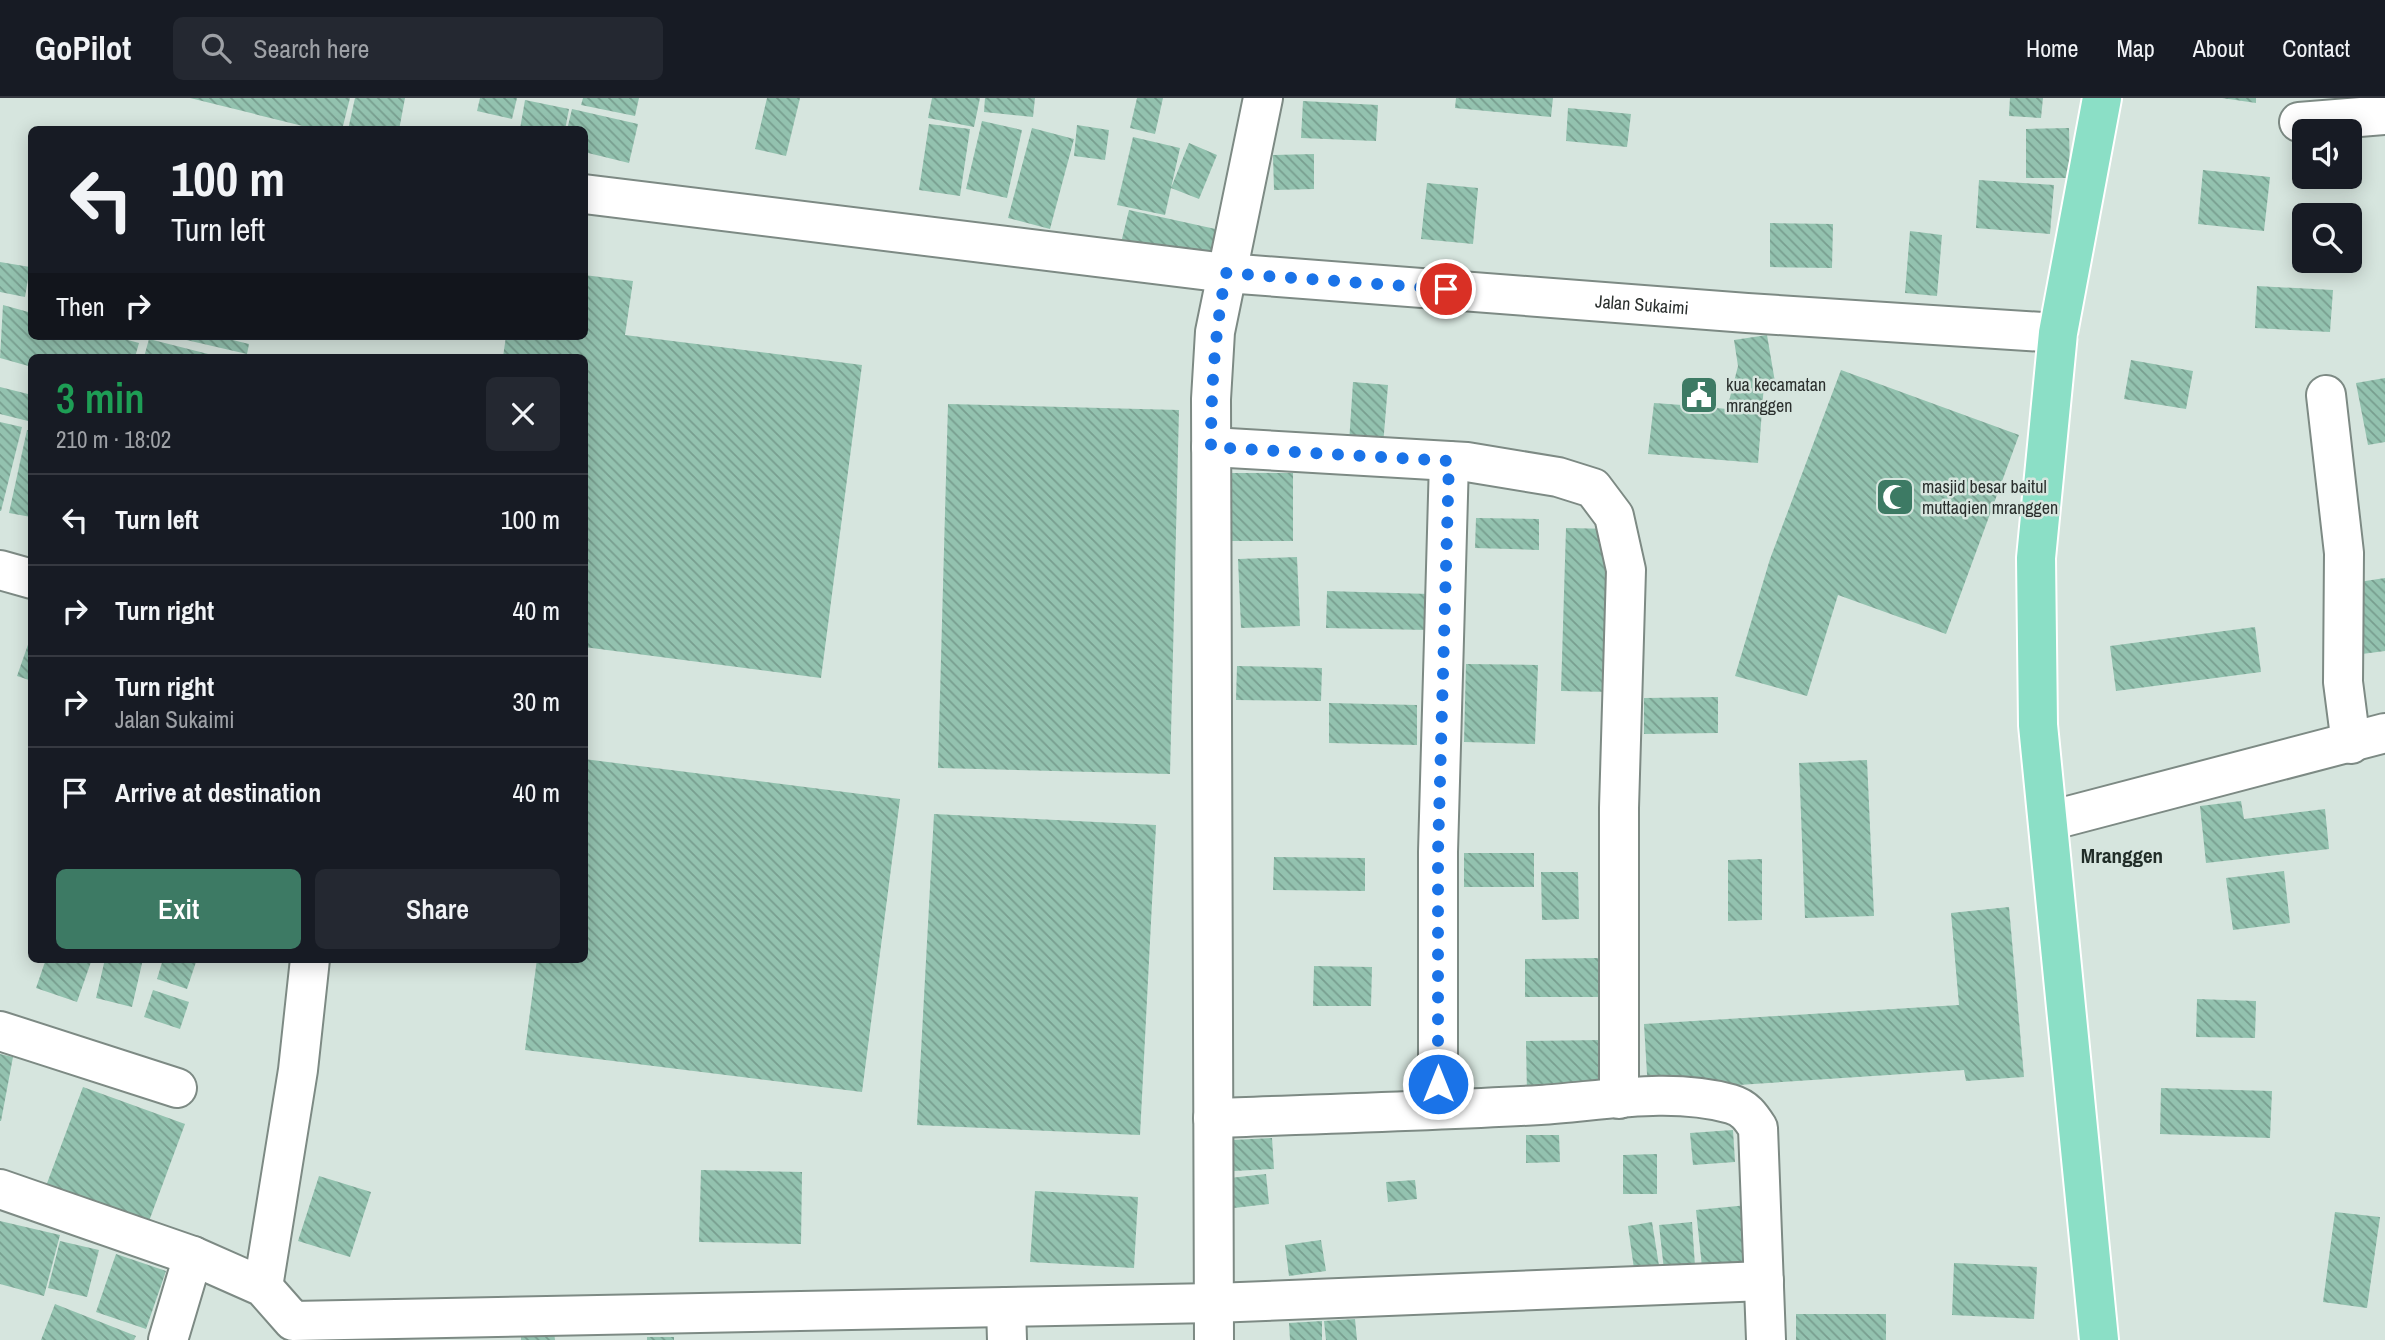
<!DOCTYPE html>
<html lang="en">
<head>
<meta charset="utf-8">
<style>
  body { margin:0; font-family:"Archivo Narrow",sans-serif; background:#242831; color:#f1f3f6; height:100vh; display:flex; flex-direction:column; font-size:26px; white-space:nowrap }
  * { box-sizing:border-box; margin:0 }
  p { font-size:23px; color:#9ea1a6 }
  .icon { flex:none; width:38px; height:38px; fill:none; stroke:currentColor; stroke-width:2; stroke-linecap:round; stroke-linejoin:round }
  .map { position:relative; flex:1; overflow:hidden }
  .panel { position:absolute; left:28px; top:256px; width:560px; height:609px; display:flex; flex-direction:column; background:#171b24; border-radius:10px; box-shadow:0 4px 18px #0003 }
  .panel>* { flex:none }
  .hud { position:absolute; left:28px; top:28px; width:560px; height:214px; border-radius:10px; box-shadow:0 4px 18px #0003; background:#171b24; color:#f1f3f6; overflow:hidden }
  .tools { position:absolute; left:2292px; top:21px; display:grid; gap:14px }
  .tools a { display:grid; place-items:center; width:70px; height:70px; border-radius:10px; background:#171b24; box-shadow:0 4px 18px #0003; font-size:35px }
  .pin { position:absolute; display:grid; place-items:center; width:60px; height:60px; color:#fff; margin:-30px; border:4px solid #fff; border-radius:50%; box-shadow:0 2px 7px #0007 }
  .me { position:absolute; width:77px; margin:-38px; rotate:0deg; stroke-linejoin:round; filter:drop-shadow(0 0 5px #0008) }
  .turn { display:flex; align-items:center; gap:24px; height:147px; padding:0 28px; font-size:32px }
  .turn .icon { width:91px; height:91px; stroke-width:2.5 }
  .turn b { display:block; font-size:49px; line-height:60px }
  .then { display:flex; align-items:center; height:66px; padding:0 28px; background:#0003; gap:14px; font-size:26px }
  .round { display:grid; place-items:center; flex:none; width:74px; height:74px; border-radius:10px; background:#242831 }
  .overview { display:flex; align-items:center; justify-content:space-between; height:119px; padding:0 28px }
  h1 { font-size:42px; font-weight:600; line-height:52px; color:#1e9e55 }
  .cta { display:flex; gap:14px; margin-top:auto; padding:14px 28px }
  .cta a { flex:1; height:80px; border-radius:10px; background:#3d7a64; color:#fff; font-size:28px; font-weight:600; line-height:80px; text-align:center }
  .cta a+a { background:#242831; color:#f1f3f6 }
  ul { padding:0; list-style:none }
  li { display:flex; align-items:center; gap:21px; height:91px; padding:0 28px; border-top:2px solid #363941 }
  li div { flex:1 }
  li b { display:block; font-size:26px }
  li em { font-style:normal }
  header { display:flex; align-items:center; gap:42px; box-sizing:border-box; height:98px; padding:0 35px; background:#171b24; border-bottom:2px solid #363941 }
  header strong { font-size:33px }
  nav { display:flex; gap:38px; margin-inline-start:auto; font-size:24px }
  .search { width:490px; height:63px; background:#242831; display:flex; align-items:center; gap:18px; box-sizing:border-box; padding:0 24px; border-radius:10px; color:#9ea1a6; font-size:26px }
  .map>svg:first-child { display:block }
</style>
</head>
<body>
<header>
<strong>GoPilot</strong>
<div class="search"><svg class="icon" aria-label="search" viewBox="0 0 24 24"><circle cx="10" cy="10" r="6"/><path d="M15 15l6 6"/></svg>Search here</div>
<nav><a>Home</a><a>Map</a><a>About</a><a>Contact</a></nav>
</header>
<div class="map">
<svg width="2385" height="1242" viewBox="0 0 2385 1242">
  <defs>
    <pattern id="building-back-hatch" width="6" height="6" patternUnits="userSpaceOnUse" patternTransform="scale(1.75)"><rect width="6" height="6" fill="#93c2af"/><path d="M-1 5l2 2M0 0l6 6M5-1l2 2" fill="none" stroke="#789e8f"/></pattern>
  </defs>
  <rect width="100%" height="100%" fill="#d6e5de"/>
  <path fill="url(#building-back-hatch)" d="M190,0H350L342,32H319Z
    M355,0H405L399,32H348Z
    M480,0H517L512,21L477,13Z
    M583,0H639L635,18L581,7Z
    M767,0H800L786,58L755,51Z
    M932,0H980L974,29L928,20Z
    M985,0H1035L1033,19L984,14Z
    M1137,0H1163L1155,36L1130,30Z
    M1456,0H1553L1551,19L1455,10Z
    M2010,0H2043L2041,20L2009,18Z
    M2222,0H2256V5Z
    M525,2L569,11L565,32L520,31Z
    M1303,3L1378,7L1376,43L1301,40Z
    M1568,10L1631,16L1627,49L1566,43Z
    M572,11L638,26L629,65L584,54V32H567Z
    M982,23L1022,32L1007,100L966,91Z
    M929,26L970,31L960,98L919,92Z
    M1077,27L1109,32L1105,62L1074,58Z
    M1032,30L1074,41L1050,131L1008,120Z
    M2069,30L2070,80H2026V31Z
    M1133,39L1180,50L1165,117L1117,107Z
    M1189,45L1217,57L1199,101L1171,90Z
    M1314,56V91L1274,92L1273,57Z
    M2203,72L2270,79L2264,133L2198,126Z
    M1979,82L2054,87L2050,136L1976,130Z
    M1427,85L1478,90L1473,146L1421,141Z
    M1129,112L1220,132L1213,168L1120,149Z
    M1770,125L1833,126L1832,170L1770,169Z
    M1910,133L1942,137L1937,198L1905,195Z
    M0,164L30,169L25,199L0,194Z
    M584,177L633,183L625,237L862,267L821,580L584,549V259H503L506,238H584Z
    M2257,188L2333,192L2330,234L2255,230Z
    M3,207L32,215V238H113L139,245L135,259H32V269L0,260Z
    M1767,237L1775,284L1764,286L1758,365L1648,356L1654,305L1682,307L1681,290L1716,288L1717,310L1727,311L1738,268L1734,242Z
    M183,238H216L249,246L247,256L182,241Z
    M149,241L216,258V259H144Z
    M2131,262L2193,273L2186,311L2124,301Z
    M1841,272L2019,337L1946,536L1838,497L1807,598L1735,578L1770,461Z
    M2385,280V344L2368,347L2356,285Z
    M1353,284L1388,287L1383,347L1349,345Z
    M0,289L32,297V324L0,316Z
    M948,306L1179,312L1170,676L938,670Z
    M0,324L22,329L1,413H0Z
    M27,332L32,333L31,419L9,415Z
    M1229,375H1293V443H1229Z
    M1476,420L1539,421V452L1475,450Z
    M1566,430L1614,431L1610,594L1561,593Z
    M1297,459L1300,528L1241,530L1238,461Z
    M2385,480V553L2362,556L2352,485Z
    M1327,493L1430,496L1428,532L1326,530Z
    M2255,529L2261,574L2116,593L2110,548Z
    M31,538H32V583L17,578Z
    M1466,566L1538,567L1535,646L1464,644Z
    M1237,568L1322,570L1321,603L1236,602Z
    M1718,599V635L1644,636V600Z
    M1329,605L1417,607V647L1329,645Z
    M584,661L900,701L862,994L525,952L537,861H584Z
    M1867,662L1874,818L1805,820L1799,665Z
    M2241,703L2244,721L2325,711L2329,751L2206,765L2200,708Z
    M934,716L1156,727L1140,1037L917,1027Z
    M1464,755H1534V789H1464Z
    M1274,759L1365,760V793L1273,792Z
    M1762,761V822L1728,823V762Z
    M2284,773L2290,825L2233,832L2226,780Z
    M1541,774H1578L1579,821L1542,822Z
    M2009,809L2024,979L1966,983L1964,972L1648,993L1644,926L1959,907L1951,815Z
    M1599,860V899H1525V861Z
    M46,861H92L77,904L36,890Z
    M105,861H143L132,909L96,900Z
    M163,861H197L187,891L157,881Z
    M1314,868L1372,869L1371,908H1313Z
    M153,892L189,904L180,931L144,919Z
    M2197,901L2256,903L2255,940L2196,939Z
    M1604,942V998H1527L1526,943Z
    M0,956L13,959L1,1023H0Z
    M83,989L185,1026L145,1134L43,1096Z
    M2161,990L2272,993L2270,1040L2160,1036Z
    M1733,1032L1735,1064L1693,1067L1690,1035Z
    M1526,1037H1559L1560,1064L1526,1065Z
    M1272,1040L1274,1071L1234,1073L1233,1042Z
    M1657,1056V1096H1623V1057Z
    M701,1072L802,1074L801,1146L699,1144Z
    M1266,1076L1269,1106L1225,1111L1221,1081Z
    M319,1078L371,1094L350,1159L298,1143Z
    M1415,1082L1417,1101L1388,1104L1386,1084Z
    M1035,1093L1138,1099L1134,1170L1030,1164Z
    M1748,1107L1753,1164L1702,1169L1696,1112Z
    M2335,1114L2380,1119L2367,1210L2323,1204Z
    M0,1123L60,1137L44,1198L0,1186Z
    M1652,1124L1660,1174L1635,1178L1628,1128Z
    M1692,1124L1695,1168L1664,1172L1659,1127Z
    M1321,1142L1326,1173L1289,1178L1285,1147Z
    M60,1143L99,1152L87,1199L48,1190Z
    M116,1156L166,1173L146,1231L96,1214Z
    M1954,1165L2037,1169L2034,1221L1952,1217Z
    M55,1206L136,1238L134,1242H41Z
    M1796,1216H1886V1242H1796Z
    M1355,1221L1357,1242H1326L1324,1223Z
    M1322,1223V1242H1290L1289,1225Z
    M554,1234L555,1242H521V1235Z
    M647,1239H674V1242H647Z"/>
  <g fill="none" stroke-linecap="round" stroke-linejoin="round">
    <defs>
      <g id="minor">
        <path d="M2299,24L2385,17"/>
        <path id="s1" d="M584,96L1226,175L1747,215L2058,235"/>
        <path d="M2326,297L2344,455L2343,584L2351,646"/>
        <path d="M1211,349L1467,364L1558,379L1593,390L1614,418L1626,472L1619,710V1001"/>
        <path d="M0,472L32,481"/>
        <path d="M2049,723L2385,635"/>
        <path d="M0,933L177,990"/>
        <path d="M1438,1011V754L1449,363"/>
        <path d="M1213,1020C1322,1016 1431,1013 1540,1007C1602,1003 1670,989 1731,1006C1745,1010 1751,1019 1758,1030L1766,1242"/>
        <path d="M0,1091L193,1158L263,1189L293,1223L1214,1205L1764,1183"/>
        <path d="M263,1189L298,972L310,861"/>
        <path d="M1006,1209L1007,1242"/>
        <path d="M168,1242L193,1158"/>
        <path d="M1214,1242L1211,301L1215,234L1263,0"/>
      </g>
      <path id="major" d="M2099,1242L2038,627L2036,460L2058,235L2102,0"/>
    </defs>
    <use href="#minor" stroke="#7d8a84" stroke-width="42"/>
    <use href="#major" stroke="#fff" stroke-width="42"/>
    <use href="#minor" stroke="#fff" stroke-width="38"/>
    <use href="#major" stroke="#8bdfc6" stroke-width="38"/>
  </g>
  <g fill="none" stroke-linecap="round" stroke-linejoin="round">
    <path stroke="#1a73e8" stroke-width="12" stroke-dasharray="0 21.6" d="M1438,986V754L1449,363L1211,349C1211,290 1215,233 1226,175L1446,191"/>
  </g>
  <defs>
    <symbol id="civic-square" viewBox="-11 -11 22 22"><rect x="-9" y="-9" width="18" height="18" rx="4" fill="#3d7a64" stroke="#d6e5de"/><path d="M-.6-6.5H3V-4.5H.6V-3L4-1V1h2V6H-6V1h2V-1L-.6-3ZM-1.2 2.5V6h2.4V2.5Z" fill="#fff"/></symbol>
    <symbol id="mosque-square" viewBox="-11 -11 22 22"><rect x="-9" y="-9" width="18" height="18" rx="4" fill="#3d7a64" stroke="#d6e5de"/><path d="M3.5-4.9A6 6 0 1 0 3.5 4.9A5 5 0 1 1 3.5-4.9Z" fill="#fff"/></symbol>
  </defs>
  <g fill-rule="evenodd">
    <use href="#civic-square" x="1677" y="275" width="44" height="44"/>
    <use href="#mosque-square" x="1873" y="377" width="44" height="44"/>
  </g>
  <g text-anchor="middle" stroke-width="5" stroke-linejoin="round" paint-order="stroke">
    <g font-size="18" fill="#2a2f2d" stroke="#d6e5de">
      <text dy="6" stroke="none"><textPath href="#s1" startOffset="1064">Jalan Sukaimi</textPath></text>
    </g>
    <g font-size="18" fill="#2a2f2d" stroke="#d6e5de" text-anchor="start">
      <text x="1726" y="293">kua kecamatan<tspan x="1726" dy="21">mranggen</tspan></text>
      <text x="1922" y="395">masjid besar baitul<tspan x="1922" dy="21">muttaqien mranggen</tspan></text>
    </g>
    <g font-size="21" font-weight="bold" fill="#212d28" stroke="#d6e5de">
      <text x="2122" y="765">Mranggen</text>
    </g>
  </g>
</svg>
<div class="tools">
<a><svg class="icon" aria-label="sound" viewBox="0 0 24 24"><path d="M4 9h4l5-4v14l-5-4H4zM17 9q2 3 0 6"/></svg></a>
<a><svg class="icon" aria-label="search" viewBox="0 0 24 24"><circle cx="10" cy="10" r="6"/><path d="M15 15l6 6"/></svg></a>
</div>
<div class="pin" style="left:1446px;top:191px;background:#d93025"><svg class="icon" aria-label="arrive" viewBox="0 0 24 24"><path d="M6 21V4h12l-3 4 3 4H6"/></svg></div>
<svg class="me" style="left:1438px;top:986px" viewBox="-20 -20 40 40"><circle r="17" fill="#1a73e8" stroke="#fff" stroke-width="3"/><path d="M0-11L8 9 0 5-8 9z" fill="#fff"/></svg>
<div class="hud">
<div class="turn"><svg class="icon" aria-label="left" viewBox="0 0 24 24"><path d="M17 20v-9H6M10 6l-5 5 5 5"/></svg><div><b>100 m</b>Turn left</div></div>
<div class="then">Then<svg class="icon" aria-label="right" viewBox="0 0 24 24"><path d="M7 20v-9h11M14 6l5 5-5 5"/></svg></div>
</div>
<section class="panel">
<div class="overview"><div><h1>3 min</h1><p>210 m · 18:02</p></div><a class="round"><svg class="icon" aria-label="close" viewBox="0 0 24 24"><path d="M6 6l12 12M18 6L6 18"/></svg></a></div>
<ul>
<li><svg class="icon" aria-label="left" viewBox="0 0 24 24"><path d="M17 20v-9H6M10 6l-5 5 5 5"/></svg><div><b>Turn left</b></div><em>100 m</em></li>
<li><svg class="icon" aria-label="right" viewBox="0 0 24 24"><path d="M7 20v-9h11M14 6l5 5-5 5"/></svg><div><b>Turn right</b></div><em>40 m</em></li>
<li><svg class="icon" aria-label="right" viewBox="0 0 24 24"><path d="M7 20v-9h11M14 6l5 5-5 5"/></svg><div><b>Turn right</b><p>Jalan Sukaimi</p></div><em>30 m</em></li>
<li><svg class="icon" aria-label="arrive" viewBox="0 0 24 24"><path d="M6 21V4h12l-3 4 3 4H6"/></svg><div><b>Arrive at destination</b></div><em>40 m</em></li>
</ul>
<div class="cta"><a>Exit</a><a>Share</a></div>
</section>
</div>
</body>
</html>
